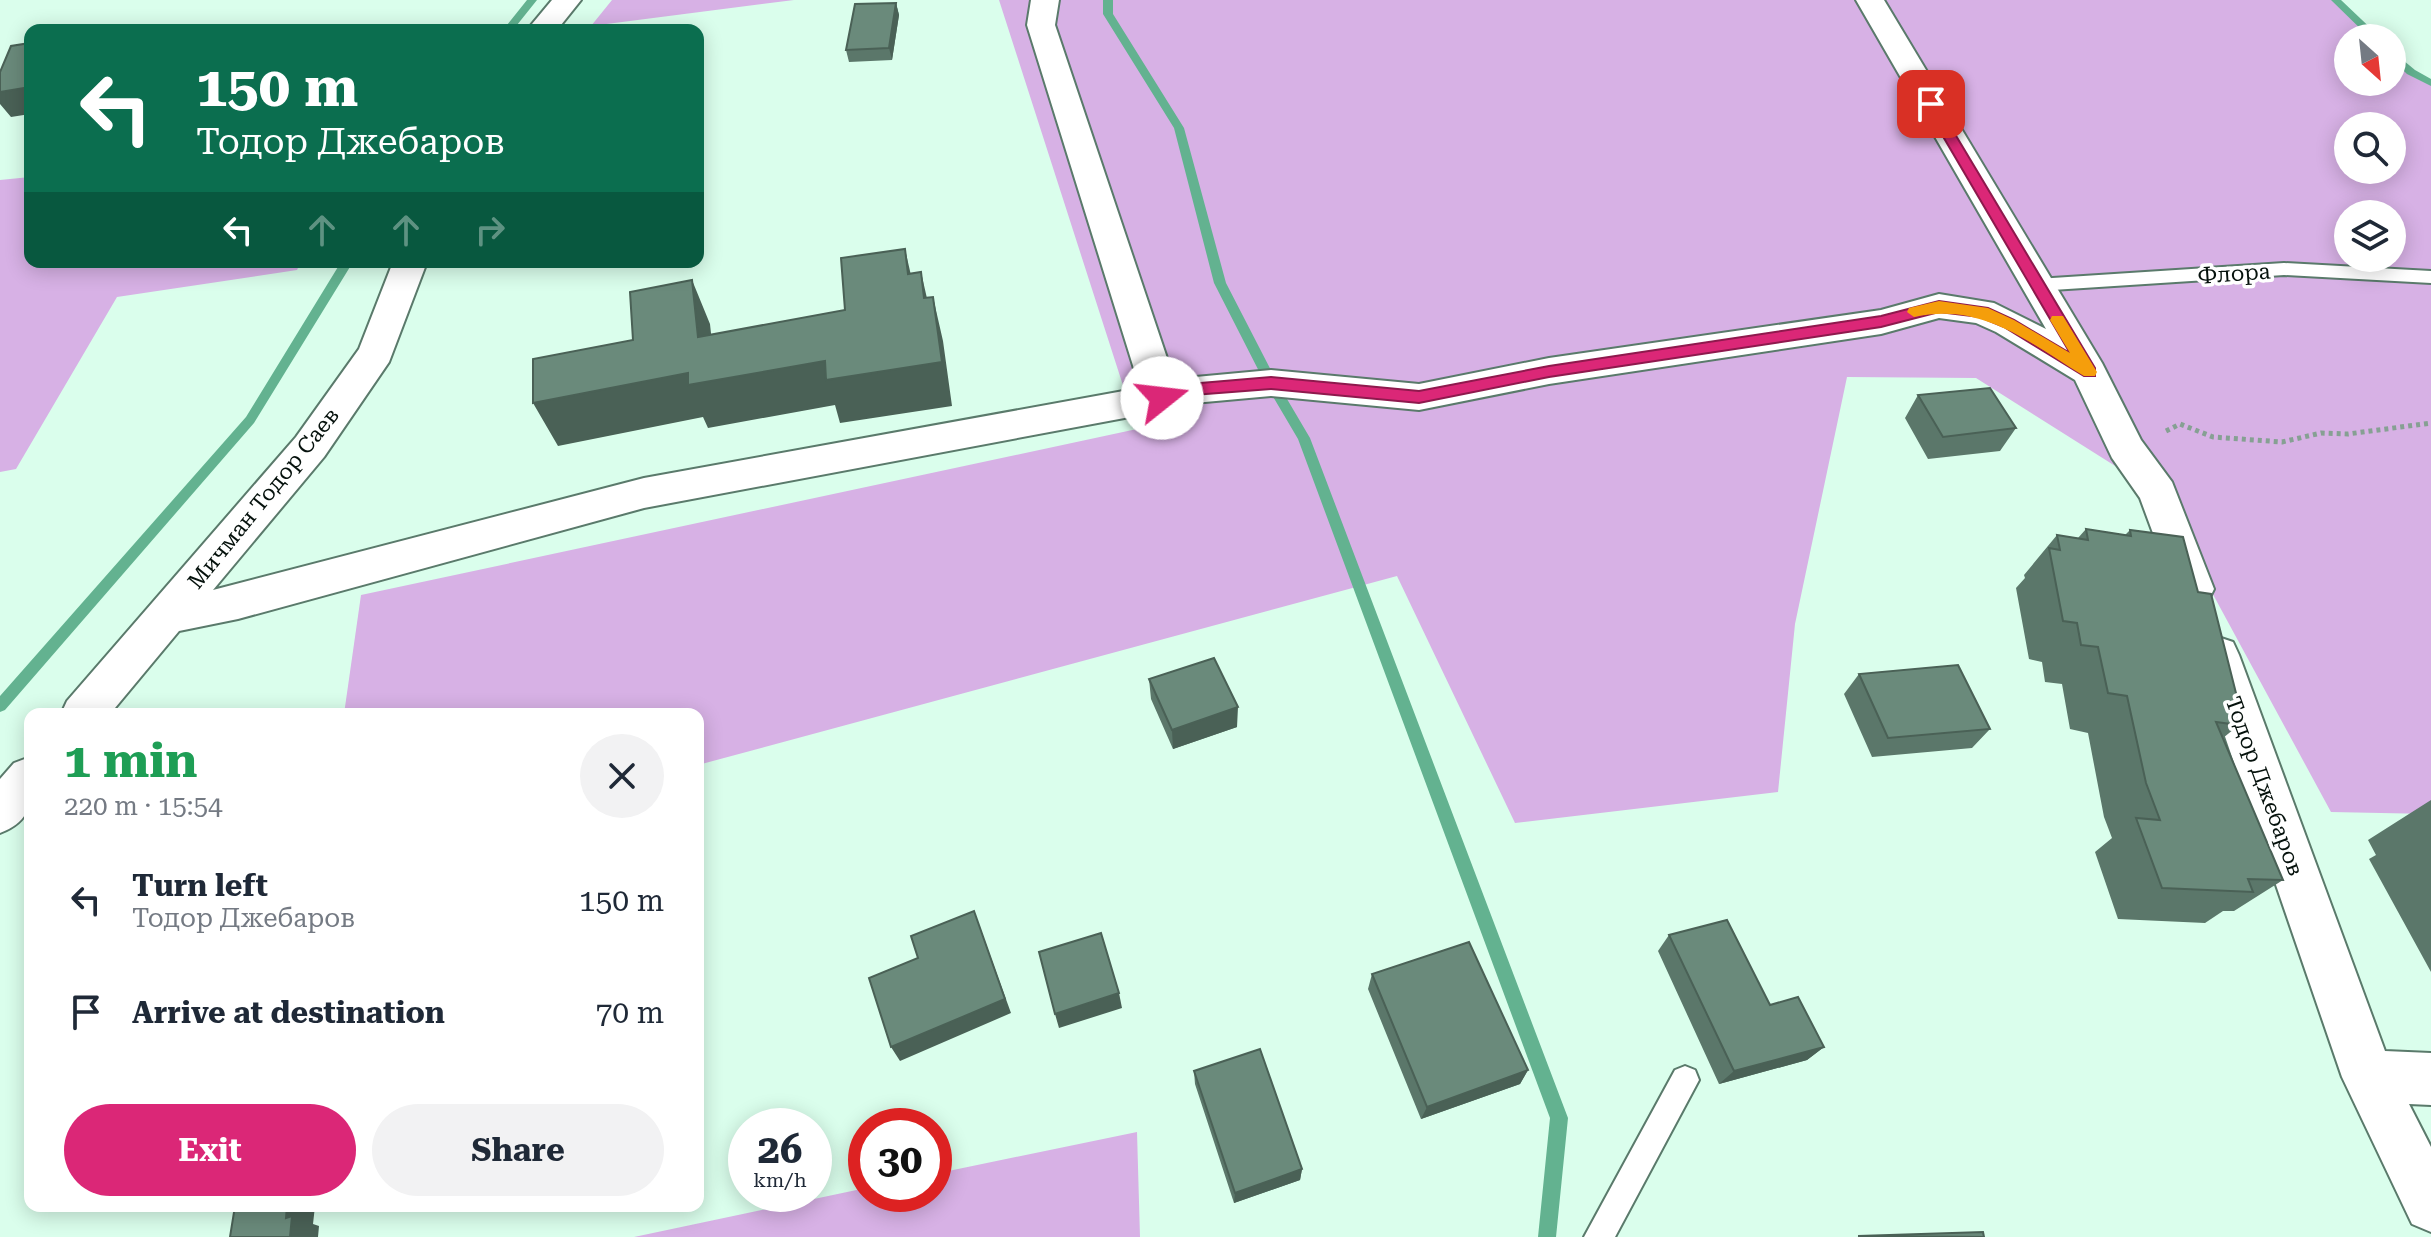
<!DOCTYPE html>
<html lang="en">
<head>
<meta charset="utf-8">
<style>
  body { margin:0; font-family:"Roboto Serif",serif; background:#f2f2f3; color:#1f2937; height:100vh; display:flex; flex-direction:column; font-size:30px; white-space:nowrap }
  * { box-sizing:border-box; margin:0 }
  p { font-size:26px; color:#747a83 }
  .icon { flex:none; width:44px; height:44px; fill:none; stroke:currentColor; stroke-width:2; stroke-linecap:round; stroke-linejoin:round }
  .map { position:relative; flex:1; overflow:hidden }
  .panel { position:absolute; left:24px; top:708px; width:680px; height:504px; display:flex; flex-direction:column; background:#fff; border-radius:16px; box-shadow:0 4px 20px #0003 }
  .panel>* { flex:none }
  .guide { position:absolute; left:24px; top:24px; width:680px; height:244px; border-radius:16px; box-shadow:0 4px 20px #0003; background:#0b6e4f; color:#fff; overflow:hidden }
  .needle { width:52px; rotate:153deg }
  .buttons { position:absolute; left:2334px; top:24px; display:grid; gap:16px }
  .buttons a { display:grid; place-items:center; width:72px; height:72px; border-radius:50%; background:#fff; box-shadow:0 4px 20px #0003; font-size:40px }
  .speed { position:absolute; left:728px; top:1108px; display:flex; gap:16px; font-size:40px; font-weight:700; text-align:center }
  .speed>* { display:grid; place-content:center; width:104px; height:104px; border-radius:50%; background:#fff; box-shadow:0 4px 20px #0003; line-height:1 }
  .speed small { font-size:20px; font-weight:400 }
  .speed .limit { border:12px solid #d22; background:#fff; color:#111 }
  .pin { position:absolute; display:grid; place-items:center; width:68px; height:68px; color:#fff; margin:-34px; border-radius:16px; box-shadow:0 4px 12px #0006 }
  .me { position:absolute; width:88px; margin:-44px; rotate:74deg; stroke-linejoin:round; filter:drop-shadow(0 0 6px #0008) }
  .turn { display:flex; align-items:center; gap:28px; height:168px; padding:0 40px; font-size:36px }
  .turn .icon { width:104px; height:104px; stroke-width:2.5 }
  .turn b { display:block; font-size:56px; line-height:68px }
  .lanes { display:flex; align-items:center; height:76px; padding:0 40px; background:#0003; justify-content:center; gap:40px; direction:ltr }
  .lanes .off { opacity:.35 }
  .round { display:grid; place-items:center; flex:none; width:84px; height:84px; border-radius:42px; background:#f2f2f3 }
  .head { display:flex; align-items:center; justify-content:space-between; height:136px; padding:0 40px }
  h1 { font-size:48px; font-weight:700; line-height:60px; color:#1e9e55 }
  .action { display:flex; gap:16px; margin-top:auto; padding:16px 40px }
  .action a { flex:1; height:92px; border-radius:48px; background:#db2777; color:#fff; font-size:32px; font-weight:700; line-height:92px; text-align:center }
  .action a+a { background:#f2f2f3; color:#1f2937 }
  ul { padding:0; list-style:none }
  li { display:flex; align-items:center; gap:24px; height:112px; padding:0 40px }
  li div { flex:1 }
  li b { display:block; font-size:30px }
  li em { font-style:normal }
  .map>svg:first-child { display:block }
</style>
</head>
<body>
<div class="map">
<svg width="2431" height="1237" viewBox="0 0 2431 1237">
  <rect width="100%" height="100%" fill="#dafeec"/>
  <path fill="#d7b1e5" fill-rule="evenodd" d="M612,0H794L591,26Z
    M999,0H2336L2376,38H2348V82H2392V54L2411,72L2431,83V814L2331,812L2158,493L1976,378L1847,377L1795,624L1778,792L1515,823L1397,576L698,765V714H344L361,595L1137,429ZM2348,126H2392V170H2348ZM2348,214H2392V258H2348Z
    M30,177V262H301L297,270L117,297L16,469L0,472V180Z
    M1137,1132L1140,1237H634L866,1188V1194H934V1174Z"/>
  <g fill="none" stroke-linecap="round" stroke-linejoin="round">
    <path fill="#63b290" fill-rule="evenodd" d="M527,0H537L513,30H503Z
      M1103,0H1113V14L1184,128L1226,283L1277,382L1310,438L1568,1118L1556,1237H1538L1550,1118L1298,439L1265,383L1214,283L1174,128L1103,14Z
      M2331,0H2341L2381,38H2370Z
      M2392,51L2415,70L2431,79V86L2407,74L2392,59Z
      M341,262H353L254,423L5,710L0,712V696L246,417Z"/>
    <defs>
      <path id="service" d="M2284,263L2431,271V283L2284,275L2037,291L2028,285L2037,279Z
        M1685,1066L1695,1070L1699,1080L1615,1237H1584L1675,1070Z"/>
      <path id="minor" d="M552,0H581L557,30H527Z
        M1031,0H1059L1055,25L1174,379L1271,370L1419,384L1549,358L1881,310L1939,294L1994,303L2046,329L1856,0H1884L2102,363L2141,440L2172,482L2214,589L2208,601L2193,606L2178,601L2140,498L2112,458L2075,380L1996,332L1976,323L1939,318L1881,334L1549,384L1419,410L1271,396L1183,404L1162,411L644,508L238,619L179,631L110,714H61L67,701L296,437L359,349L393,262H427L389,362L324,457L213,590L644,478L1140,388L1027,25Z
        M2218,637L2233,642L2239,655L2385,1051L2431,1053V1105L2409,1104L2431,1147V1232L2412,1224L2342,1077L2197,655L2203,642Z
        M30,757C30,792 39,818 0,833V779L14,763Z"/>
    </defs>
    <use href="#service" stroke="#5a7a6b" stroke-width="4"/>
    <use href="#minor" stroke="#5a7a6b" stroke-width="4"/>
    <path stroke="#86a093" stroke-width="5" stroke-dasharray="4 4" stroke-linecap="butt" d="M2166,431L2180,424L2213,437L2282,442L2321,433L2348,434L2431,423"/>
    <use href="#service" fill="#fff" fill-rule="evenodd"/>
    <use href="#minor" fill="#fff" fill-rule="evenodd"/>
  </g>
  <path fill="#5b776a" d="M896,3L899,15L892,60L849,62L846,50Z
    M1918,395L2016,428L2000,451L1928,459L1905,418Z
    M2086,529L2125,535L2130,530L2198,592L2240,709L2236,712L2239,725L2223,738L2283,880L2234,911H2223L2205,923L2118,919L2095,852L2112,838L2104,817L2088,733L2070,729L2062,684L2045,682L2042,662L2029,659L2016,588L2025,578L2024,575L2057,535L2078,538Z
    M1859,674L1990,729L1972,748L1872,757L1844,694Z
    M1149,679L1237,727L1173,749L1151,699Z
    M2431,800V972L2369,859L2376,855L2368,840Z
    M1669,935L1770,1005L1824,1047L1807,1060L1719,1084L1658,951Z
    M1372,974L1528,1070L1520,1084L1421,1119L1368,989Z
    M1194,1071L1302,1169L1300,1180L1234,1203L1195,1084Z"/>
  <path fill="#4a6156" d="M896,3L899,15L892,60L889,48Z
    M30,87V114L11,117L0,104V92Z
    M905,249L915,293L908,274Z
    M921,272L931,316L924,298Z
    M692,280L710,324L716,380L933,297L943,341L952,406L840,423L835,405L708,428L703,417L558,446L533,403L698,337Z
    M1238,707L1237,727L1173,749L1172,730Z
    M974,911L1011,1013L900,1061L891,1047Z
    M1119,993L1122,1008L1059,1028L1055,1014Z
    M1824,1047L1807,1060L1719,1084L1734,1071Z
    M1528,1070L1520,1084L1421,1119L1427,1107Z
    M1302,1169L1300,1180L1234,1203L1235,1193Z
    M287,1206H315L313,1224L319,1226L318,1237H290L286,1218Z"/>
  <path fill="#6a8a7b" stroke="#4a6156" stroke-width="2" d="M896,3L889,48L846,50L855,4Z
    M30,43V87L0,92V72L11,46Z
    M905,249L908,274L921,272L924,298L933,297L942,362L826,380L825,361L688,385V373L533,403V359L633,340L630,292L692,280L698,337L845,310L841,258Z
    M1990,388L2016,428L1943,437L1918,395Z
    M2086,529L2131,536L2130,530L2183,537L2198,592L2211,594L2240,709L2234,708L2239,725L2216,722L2283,880L2248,879L2253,892L2162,888L2136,818L2160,820L2146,783L2127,696L2108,693L2098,647L2081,645L2077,623L2063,621L2049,548L2060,550L2057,535L2088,540Z
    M1214,658L1238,707L1172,730L1149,679Z
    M1958,665L1990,729L1888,738L1859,674Z
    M974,911L1005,999L891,1047L869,978L918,958L911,936Z
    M1727,920L1770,1005L1798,997L1824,1047L1734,1071L1669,935Z
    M1101,933L1119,993L1055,1014L1039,952Z
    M1469,942L1528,1070L1427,1107L1372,974Z
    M1260,1049L1302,1169L1235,1193L1194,1071Z
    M235,1206H287L286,1218L292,1216L290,1237H230Z
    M1983,1232L1984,1237L1858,1236Z"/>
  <path fill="#db2777" stroke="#8e194d" stroke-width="2" d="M1931,100L1937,104L2095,368V376H2084L2004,327L1980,317L1939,312L1881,327L1549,377L1419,403L1271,389L1180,396L1162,404L1154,398L1177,385L1271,377L1419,391L1549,366L1881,316L1939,301L1988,308L2014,320L2070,353L1924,104Z"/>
  <path fill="#f59e0b" d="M1939,301L1988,308L2014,320L2070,353L2050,320L2052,316H2063L2097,372L2095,376H2084C2028,342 1983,302 1914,317L1907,312L1909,308Z"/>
  <g text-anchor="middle" stroke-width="7" stroke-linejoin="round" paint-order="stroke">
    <g font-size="22" fill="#05110c" stroke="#fff">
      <text transform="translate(2234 273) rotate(-4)" y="8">Флора</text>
      <text transform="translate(263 498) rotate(-51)" y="8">Мичман Тодор Саев</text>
      <text transform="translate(2265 786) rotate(70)" y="8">Тодор Джебаров</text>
    </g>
  </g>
</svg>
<div class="buttons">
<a><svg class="needle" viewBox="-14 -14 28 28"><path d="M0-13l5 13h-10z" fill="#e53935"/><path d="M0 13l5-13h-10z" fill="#747a83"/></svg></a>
<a><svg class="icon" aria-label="search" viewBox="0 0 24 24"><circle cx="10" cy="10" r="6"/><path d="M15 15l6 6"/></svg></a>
<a><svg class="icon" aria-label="layers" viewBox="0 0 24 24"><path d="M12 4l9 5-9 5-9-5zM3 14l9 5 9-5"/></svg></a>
</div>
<div class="speed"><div>26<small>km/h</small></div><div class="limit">30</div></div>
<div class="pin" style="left:1931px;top:104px;background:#d93025"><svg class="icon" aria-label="arrive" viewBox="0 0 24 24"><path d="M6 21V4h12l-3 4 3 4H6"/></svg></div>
<svg class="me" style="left:1162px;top:398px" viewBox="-20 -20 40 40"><circle r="19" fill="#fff"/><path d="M0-13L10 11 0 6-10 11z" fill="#db2777"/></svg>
<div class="guide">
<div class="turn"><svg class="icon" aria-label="left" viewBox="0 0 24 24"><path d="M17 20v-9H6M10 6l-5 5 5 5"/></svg><div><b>150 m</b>Тодор Джебаров</div></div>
<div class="lanes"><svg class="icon" aria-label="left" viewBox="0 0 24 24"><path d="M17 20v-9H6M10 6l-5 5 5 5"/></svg><svg class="icon off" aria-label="ahead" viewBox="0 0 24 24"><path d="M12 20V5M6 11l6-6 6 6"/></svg><svg class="icon off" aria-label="ahead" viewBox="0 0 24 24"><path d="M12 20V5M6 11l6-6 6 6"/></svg><svg class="icon off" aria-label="right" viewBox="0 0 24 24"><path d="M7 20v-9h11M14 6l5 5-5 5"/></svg></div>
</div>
<section class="panel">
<div class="head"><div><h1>1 min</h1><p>220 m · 15:54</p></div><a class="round"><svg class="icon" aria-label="close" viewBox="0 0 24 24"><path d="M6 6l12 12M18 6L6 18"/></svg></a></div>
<ul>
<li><svg class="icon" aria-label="left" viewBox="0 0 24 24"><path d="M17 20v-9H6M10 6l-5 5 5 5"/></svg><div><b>Turn left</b><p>Тодор Джебаров</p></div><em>150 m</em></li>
<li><svg class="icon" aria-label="arrive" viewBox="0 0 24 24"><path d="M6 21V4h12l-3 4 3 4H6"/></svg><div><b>Arrive at destination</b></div><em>70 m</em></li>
</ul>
<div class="action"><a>Exit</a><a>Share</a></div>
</section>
</div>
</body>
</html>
